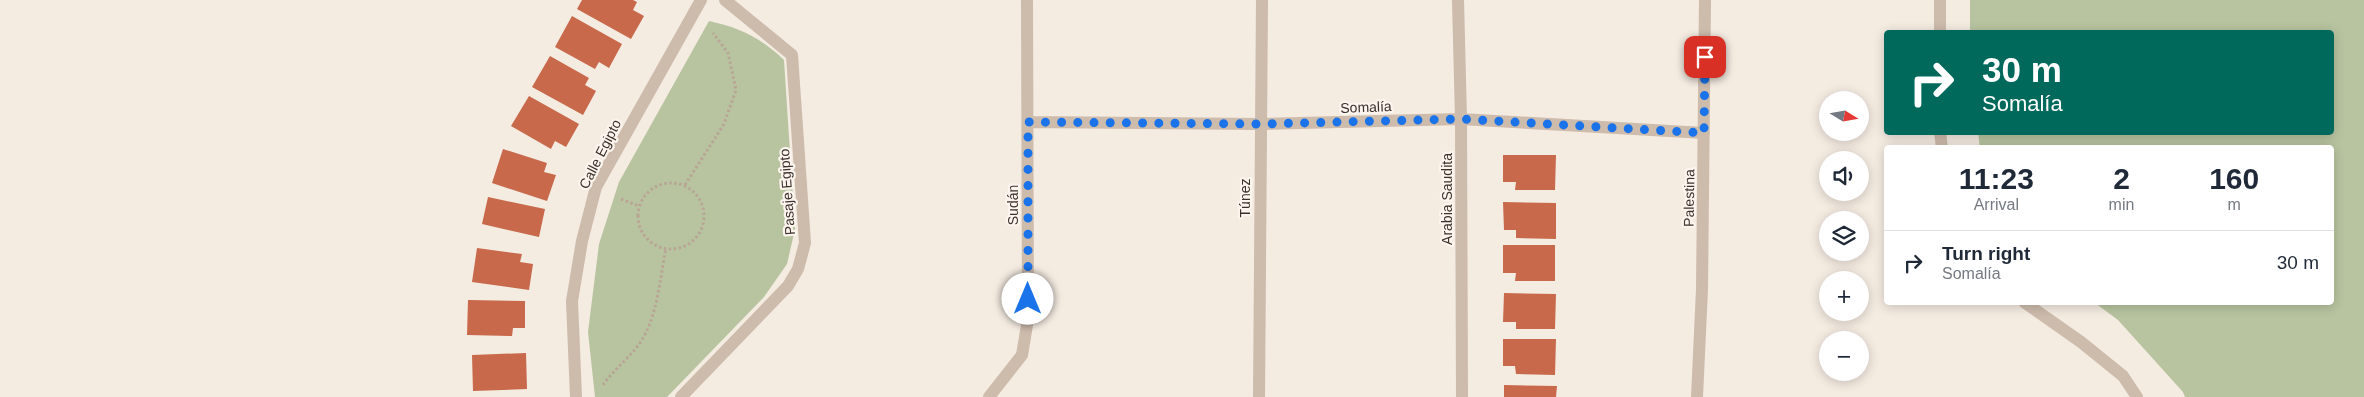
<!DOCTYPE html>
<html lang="en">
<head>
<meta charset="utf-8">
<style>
  body { margin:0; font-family:Helvetica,sans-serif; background:#f2f2f3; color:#1f2937; height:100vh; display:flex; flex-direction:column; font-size:19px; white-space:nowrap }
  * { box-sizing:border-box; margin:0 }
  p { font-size:16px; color:#747a83 }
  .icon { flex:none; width:28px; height:28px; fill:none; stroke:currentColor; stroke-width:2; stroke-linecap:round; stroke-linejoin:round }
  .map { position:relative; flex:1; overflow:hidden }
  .drawer { position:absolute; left:1884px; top:145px; width:450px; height:160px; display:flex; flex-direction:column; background:#fff; border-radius:5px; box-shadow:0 2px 12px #0003 }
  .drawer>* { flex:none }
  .banner { position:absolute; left:1884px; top:30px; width:450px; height:105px; border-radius:5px; box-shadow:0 2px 12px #0003; background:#00695c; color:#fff; overflow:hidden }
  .needle { width:32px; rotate:101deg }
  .fabs { position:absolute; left:1819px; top:91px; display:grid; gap:10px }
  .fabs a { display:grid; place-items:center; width:50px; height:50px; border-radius:50%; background:#fff; box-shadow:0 2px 12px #0003; font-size:25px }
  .pin { position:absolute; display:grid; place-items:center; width:42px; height:42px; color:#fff; margin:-21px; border-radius:10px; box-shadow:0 2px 8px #0006 }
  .me { position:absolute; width:55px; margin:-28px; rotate:0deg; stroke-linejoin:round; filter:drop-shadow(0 0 4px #0008) }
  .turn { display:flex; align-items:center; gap:18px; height:105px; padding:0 15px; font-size:22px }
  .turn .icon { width:65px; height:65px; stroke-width:2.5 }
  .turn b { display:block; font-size:35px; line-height:42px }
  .eta { display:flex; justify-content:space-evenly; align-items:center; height:85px; text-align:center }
  .eta b { font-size:30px; font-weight:700; line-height:35px }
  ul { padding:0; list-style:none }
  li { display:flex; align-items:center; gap:15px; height:65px; padding:0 15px; border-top:1px solid #e0e1e3 }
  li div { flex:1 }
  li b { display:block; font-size:19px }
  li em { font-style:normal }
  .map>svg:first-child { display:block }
</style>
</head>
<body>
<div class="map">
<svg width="2364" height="397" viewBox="0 0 2364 397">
  <rect width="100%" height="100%" fill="#f4ebe1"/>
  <path fill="#b8c4a0" d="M1970,0H2364V397H2185L2183,392L2118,320L2095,303L2331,302V148H1980L1978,133L2331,132V32H1970Z
    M709,21C741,28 761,38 784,60L795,229L787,264L764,297L667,397H595L588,332L599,244L619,182Z"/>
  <path fill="#c8694b" d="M582,0H633L637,2L633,10L644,16L631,39L577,9Z
    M572,16L622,44L609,68L599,62L595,69L555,47Z
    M550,56L589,78L585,85L596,91L583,115L532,87Z
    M529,96L579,124L566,147L555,141L551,149L511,126Z
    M503,149L547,163L544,172L556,175L547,201L492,183Z
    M1503,155H1556L1555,190H1515L1516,182H1503Z
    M488,197L545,209L539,237L482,224Z
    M1503,202L1556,203V239L1516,238V230H1504Z
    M1503,245H1555V281H1515L1516,273H1503Z
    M477,248L522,254L520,262L533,264L529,290L472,282Z
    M1504,293L1556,294L1555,329H1516V322H1503Z
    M468,300L525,301V328H513L512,336L467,335Z
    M1503,339H1556L1555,375L1516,374L1515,366H1503Z
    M526,353L527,389L473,391L472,355Z
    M1504,385L1557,386L1556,397H1504Z"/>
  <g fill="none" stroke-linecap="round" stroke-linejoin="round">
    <path stroke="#b9a596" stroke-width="3" stroke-dasharray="2.5 2.5" stroke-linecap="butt" d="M638 216a33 33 0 1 1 66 0a33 33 0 1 1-66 0Z
      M685,185L724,124L736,90L728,53L713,33
      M621,199L639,206
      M603,385C614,369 635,353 643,338C658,312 660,277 666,249"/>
    <path stroke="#cdbbac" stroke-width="12" d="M1458,0L1461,119L1462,397
      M1940,0V32
      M1028,122L1260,124L1461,119L1704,133
      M1940,132L1942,148
      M2024,302L2081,342L2123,376L2137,397
      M576,397L572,301L582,241L596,187L701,0
      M681,397L788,286L798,269L805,243L792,55L725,0
      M989,397L1022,355L1028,319L1027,0
      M1259,397L1262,0
      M1697,397L1702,289L1705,0"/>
  </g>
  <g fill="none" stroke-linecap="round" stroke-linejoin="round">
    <path stroke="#1a73e8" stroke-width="9" stroke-dasharray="0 16.2" d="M1028,299V122L1260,124L1461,119L1704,133L1705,57"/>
  </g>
  <g text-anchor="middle" stroke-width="4.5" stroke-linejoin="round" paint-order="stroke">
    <g font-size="14" fill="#3b302b" stroke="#fbf5ee">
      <text transform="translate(1366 107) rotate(-2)" y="5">Somalía</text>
      <text transform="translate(600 154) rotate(-63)" y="5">Calle Egipto</text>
      <text transform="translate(787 192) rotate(-94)" y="5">Pasaje Egipto</text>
      <text transform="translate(1245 198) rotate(-90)" y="5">Túnez</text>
      <text transform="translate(1689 198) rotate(-89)" y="5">Palestina</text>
      <text transform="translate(1447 199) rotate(-90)" y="5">Arabia Saudita</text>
      <text transform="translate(1013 205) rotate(-90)" y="5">Sudán</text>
    </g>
  </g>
</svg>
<div class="fabs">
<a><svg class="needle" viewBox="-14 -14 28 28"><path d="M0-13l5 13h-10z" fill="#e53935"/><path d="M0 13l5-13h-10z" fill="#747a83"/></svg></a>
<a><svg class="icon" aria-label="sound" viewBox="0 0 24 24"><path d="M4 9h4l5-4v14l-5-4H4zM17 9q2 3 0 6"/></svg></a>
<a><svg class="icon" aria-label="layers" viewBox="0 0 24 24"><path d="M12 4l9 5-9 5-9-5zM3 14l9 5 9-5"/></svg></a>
<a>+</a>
<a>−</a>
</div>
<div class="pin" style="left:1705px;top:57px;background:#d93025"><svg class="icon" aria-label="arrive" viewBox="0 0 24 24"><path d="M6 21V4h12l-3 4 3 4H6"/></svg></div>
<svg class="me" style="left:1028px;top:299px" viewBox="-20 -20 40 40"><circle r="19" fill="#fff"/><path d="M0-13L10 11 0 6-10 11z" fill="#1a73e8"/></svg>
<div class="banner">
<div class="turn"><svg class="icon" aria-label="right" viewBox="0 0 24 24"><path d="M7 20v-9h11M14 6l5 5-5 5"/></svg><div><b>30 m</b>Somalía</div></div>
</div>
<section class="drawer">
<div class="eta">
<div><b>11:23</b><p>Arrival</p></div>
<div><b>2</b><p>min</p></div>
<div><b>160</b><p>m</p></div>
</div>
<ul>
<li><svg class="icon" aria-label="right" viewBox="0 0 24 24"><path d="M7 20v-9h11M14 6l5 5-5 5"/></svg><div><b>Turn right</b><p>Somalía</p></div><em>30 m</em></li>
</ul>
</section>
</div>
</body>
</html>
